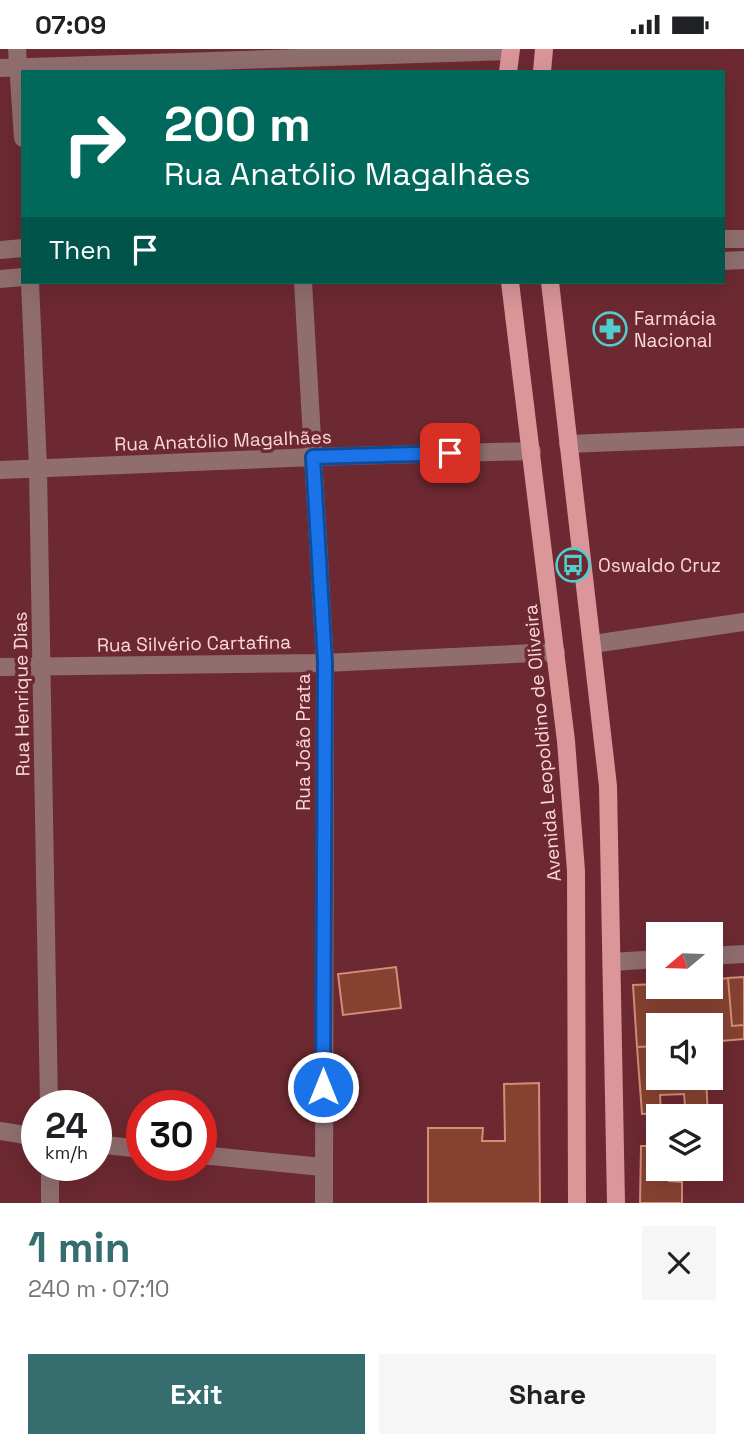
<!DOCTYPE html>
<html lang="en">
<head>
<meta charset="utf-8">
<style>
  body { margin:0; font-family:"Space Grotesk",sans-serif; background:#f6f6f6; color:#202124; height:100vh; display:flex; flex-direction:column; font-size:26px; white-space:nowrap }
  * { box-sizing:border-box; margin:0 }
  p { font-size:23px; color:#757577 }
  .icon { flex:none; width:38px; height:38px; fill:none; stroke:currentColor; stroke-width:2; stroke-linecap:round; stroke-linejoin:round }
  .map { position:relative; height:1154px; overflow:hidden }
  .details { display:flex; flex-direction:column; background:#fff; flex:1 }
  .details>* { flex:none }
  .top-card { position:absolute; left:21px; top:21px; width:704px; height:214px; border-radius:0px; box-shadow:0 7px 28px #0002; background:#00695c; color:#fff; overflow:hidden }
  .needle { width:46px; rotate:251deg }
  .fabs { position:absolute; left:646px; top:873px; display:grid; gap:14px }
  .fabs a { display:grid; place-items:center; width:77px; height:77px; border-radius:0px; background:#fff; box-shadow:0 7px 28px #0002; font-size:35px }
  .speed { position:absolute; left:21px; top:1041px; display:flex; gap:14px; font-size:35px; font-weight:700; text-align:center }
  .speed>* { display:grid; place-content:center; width:91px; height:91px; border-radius:50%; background:#fff; box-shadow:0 7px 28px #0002; line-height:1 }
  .speed small { font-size:18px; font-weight:400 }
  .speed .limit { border:10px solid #d22; background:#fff; color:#111 }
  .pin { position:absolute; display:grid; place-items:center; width:60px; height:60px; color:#fff; margin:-30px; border-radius:14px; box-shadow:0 4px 10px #0006 }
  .me { position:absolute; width:77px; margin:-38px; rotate:0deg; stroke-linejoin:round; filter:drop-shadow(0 0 5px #0008) }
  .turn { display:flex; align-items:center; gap:24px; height:147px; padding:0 28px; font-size:32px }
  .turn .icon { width:91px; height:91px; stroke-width:2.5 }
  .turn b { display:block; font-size:49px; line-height:60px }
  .then { display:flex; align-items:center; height:66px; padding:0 28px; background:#0003; gap:14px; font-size:26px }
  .round { display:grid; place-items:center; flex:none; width:74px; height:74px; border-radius:0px; background:#f6f6f6 }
  .overview { display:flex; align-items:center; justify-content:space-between; height:119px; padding:0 28px }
  h1 { font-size:42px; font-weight:600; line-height:52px; color:#366e70 }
  .cta { display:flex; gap:14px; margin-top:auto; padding:14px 28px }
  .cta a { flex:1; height:80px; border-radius:0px; background:#366e70; color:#fff; font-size:28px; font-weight:600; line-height:80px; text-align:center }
  .cta a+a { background:#f6f6f6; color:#202124 }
  .status { display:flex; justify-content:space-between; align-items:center; height:49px; padding:0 35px; background:#fff; direction:ltr }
  .status svg { height:19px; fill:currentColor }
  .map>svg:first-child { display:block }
</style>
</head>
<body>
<div class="status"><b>07:09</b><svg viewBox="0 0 49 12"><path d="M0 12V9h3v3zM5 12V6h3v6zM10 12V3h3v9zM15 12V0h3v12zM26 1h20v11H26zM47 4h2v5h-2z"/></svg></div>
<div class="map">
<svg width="744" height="1154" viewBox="0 0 744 1154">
  <rect width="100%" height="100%" fill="#6d2931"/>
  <path fill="#864231" stroke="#d78c78" stroke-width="2" d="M396,918L401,959L343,966L338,925Z
    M744,928V976L732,977L728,929Z
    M728,929L732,977L744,976V990L710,993V976H658V997L637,998L633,936L658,935V938H710V931Z
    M658,997V1029H706L708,1067L686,1068L684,1045L660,1046L661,1064L642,1065L637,998Z
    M539,1034L540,1154H428V1079H483L482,1092H505L504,1035Z
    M641,1097H658V1120H669V1132L682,1133V1154H640Z"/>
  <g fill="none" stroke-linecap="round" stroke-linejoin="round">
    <path stroke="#906e6f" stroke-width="18" d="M17,0L23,89
      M0,19L510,2
      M723,190H744
      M0,201L23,199
      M723,212L744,211
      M0,230L23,228
      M30,233L38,419L49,1057
      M303,233L325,614L324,1154
      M568,395L744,388
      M0,421L313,408L532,402
      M593,595L744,573
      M0,618L325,614L556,603
      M710,907L744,905
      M613,913L658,910
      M0,1082L37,1088
      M96,1095L142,1100
      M201,1106L322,1118
      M50,1116V1154"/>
    <path stroke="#da9699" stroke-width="18" d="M508,23L511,0
      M542,23L544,0
      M510,233L566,692L576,822L577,1154
      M550,233L608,737L616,1154"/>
  </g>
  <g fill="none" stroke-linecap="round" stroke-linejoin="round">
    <defs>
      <path id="route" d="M323,1038L325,614L313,408L450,404"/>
    </defs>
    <use href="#route" stroke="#114b97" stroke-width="18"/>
    <use href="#route" stroke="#1a73e8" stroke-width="12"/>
  </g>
  <defs>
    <symbol id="pharmacy-ring" viewBox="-11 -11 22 22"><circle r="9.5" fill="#6d2931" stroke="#52cdcd" stroke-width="1.5"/><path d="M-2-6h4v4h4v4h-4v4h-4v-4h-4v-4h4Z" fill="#52cdcd"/></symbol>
    <symbol id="bus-ring" viewBox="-11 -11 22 22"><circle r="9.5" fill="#6d2931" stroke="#52cdcd" stroke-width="1.5"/><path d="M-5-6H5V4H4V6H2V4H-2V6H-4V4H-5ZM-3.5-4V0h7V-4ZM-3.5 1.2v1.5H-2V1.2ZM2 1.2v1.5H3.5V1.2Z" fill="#52cdcd"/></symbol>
  </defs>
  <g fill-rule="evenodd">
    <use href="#pharmacy-ring" x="591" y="261" width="38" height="38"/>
    <use href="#bus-ring" x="554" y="497" width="38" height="38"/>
  </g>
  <g text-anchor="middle" stroke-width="7" stroke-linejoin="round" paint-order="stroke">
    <g font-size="19" fill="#fad7d8" stroke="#6d2931" text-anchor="start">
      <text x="634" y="276">Farmácia<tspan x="634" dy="22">Nacional</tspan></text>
      <text x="598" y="523">Oswaldo Cruz</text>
    </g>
    <g font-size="19" fill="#fad7d8" stroke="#6d2931">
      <text transform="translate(223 391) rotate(-2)" y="7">Rua Anatólio Magalhães</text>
      <text transform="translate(194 594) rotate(-1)" y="7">Rua Silvério Cartafina</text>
      <text transform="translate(21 645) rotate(-91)" y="7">Rua Henrique Dias</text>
      <text transform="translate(303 693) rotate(-90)" y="7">Rua João Prata</text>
      <text transform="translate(542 694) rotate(-95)" y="7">Avenida Leopoldino de Oliveira</text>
    </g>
  </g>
</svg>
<div class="fabs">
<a><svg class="needle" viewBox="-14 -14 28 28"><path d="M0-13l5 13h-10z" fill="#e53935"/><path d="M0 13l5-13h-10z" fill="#757577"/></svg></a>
<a><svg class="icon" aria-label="sound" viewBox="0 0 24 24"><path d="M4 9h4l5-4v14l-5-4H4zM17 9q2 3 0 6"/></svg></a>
<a><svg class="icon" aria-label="layers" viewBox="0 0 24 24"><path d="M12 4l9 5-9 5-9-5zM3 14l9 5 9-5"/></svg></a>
</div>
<div class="speed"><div>24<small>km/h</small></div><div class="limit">30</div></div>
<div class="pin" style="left:450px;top:404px;background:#d93025"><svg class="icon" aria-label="arrive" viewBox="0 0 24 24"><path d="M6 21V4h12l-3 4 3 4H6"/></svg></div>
<svg class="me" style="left:323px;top:1038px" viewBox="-20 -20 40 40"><circle r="17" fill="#1a73e8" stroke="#fff" stroke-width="3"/><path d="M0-11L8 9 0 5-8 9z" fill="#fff"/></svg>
<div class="top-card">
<div class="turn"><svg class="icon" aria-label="right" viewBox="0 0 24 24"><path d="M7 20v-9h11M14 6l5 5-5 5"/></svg><div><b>200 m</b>Rua Anatólio Magalhães</div></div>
<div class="then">Then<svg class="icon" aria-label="arrive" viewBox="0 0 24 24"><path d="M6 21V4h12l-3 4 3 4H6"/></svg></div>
</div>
</div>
<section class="details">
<div class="overview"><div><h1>1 min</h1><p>240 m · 07:10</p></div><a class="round"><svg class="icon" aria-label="close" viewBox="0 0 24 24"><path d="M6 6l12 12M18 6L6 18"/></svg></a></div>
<div class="cta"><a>Exit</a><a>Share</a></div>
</section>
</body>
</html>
